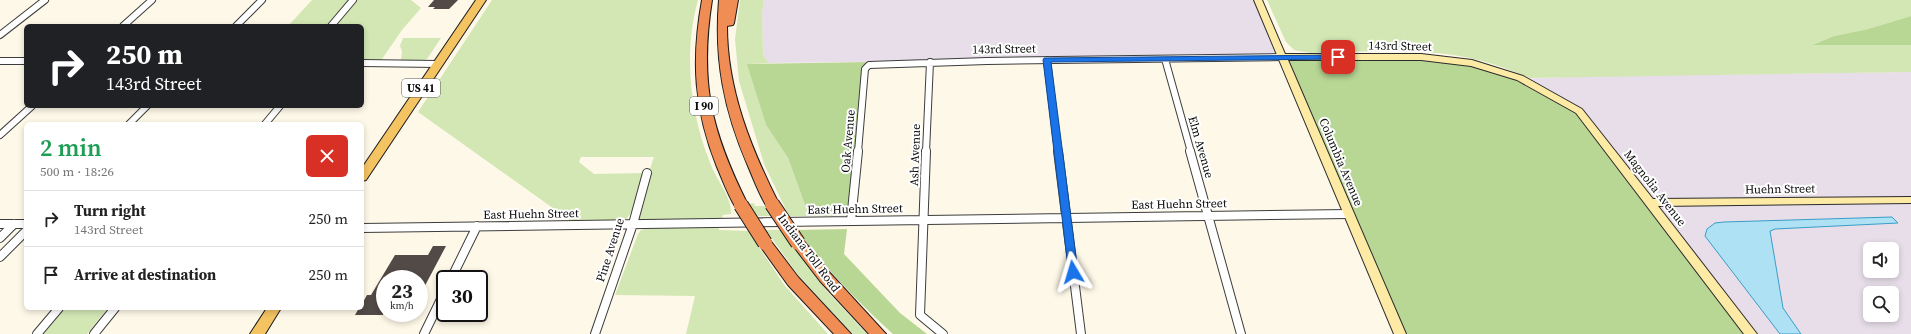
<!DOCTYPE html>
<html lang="en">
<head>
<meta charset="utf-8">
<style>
  body { margin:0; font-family:"Source Serif 4",serif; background:#f2f2f2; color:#222; height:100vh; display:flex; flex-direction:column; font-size:15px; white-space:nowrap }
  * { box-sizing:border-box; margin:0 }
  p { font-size:13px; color:#767676 }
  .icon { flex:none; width:22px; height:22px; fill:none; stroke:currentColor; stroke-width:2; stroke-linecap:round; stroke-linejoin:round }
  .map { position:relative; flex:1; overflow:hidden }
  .side { position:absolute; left:24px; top:122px; width:340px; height:188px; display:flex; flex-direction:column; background:#fff; border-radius:6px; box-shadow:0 2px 6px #0003 }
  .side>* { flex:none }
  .top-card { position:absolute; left:24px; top:24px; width:340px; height:84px; border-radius:6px; box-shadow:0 2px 6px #0003; background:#202124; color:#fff; overflow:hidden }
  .tools { position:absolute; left:1863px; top:242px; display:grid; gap:8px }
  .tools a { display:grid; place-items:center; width:36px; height:36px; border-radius:6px; background:#fff; box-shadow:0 2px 6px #0003; font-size:20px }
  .speed { position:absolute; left:376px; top:270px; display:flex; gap:8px; font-size:20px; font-weight:700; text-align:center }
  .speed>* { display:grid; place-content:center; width:52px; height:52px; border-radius:50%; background:#fff; box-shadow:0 2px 6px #0003; line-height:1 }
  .speed small { font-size:10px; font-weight:400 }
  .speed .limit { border:2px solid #111; border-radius:6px; background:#fff; color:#111 }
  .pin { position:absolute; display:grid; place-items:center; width:34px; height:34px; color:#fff; margin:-17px; border-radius:8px; box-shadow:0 2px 6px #0006 }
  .me { position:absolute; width:44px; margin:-22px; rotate:353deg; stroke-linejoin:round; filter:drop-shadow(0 0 3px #0008) }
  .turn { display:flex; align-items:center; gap:14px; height:84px; padding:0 16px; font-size:18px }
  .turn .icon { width:52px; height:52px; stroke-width:2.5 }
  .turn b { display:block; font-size:28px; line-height:34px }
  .round { display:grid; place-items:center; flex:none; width:42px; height:42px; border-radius:6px; background:#f2f2f2 }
  .summary { display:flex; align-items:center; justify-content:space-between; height:68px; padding:0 16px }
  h1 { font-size:24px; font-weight:600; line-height:30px; color:#1e9e55 }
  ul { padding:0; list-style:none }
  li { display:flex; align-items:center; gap:12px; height:56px; padding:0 16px; border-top:1px solid #e0e0e0 }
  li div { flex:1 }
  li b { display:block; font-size:15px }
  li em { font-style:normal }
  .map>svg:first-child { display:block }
</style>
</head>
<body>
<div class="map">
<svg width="1911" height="334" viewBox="0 0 1911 334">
  <rect width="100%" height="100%" fill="#fef8e8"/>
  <path fill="#e7dee9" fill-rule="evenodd" d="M764,0H1258L1282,57L769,63L763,55L762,12Z
    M1911,72V334H1751L1520,79L1592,76ZM1870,249H1892V271H1870ZM1870,293H1892V315H1870Z"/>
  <path fill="#d3e7b4" d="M312,0H349L327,26H288Z
    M356,0H411L421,8L402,30L382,59L378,62L362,61V26H335Z
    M492,0H698C683,53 690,114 711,165C717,181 732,197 731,214L723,215L722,218L632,222L654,157H581L579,162L594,174L644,173L635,207L625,221H571L418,112Z
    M740,0H764L762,12L763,55L769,63L748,64L766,125L788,158L809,216H789L764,164L739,81L735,39Z
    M1267,0H1911V16L1868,29L1834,36L1814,44L1911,45V72L1530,78C1510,70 1490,62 1469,58C1418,47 1362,52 1310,53L1294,50L1286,42Z
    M403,38H441L427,59C419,62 407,63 401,60L402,51L400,46Z
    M754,203L755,206H766L771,216H756L749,204Z
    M702,226L719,228V230L748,231L785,286L828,334H686L695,296L615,295L638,234L641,230L653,227Z
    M766,230H781L826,290L867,334H853L845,326L798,275Z
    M65,308H108L87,334H42Z"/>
  <path fill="#b8d794" d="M1911,16V45H1812L1834,36L1868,29Z
    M1282,57H1421L1472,63L1520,78L1579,111L1751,334H1400Z
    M871,62L865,69L852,215L809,216L788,158L766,125L747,64Z
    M847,229L844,254L900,313L927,334H893C859,303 825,268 797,230Z"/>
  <path fill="#afe1f4" stroke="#389dc8" d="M1892,217L1898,223L1775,229L1770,231L1783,308L1801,334H1780L1705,236L1707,229L1715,223L1724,222Z"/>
  <path fill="#524a47" d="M434,0H458L449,9H433L435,7H428Z
    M433,246H446L419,297V279H385V311L383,315H355L359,308H362V304L367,295H371L395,255H428Z"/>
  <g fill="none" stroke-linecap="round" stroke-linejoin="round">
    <defs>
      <path id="street-far1" d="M123,26L152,0
        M236,26L262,0
        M331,26L353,0
        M0,35L45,0
        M1165,59L1191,152
        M1047,60L1058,152
        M0,61H26
        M362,63L437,64
        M129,124L147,106
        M265,124L280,106
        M0,135L32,106
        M858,152L865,69L869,65L987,61L1282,57
        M926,152L930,62"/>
      <path id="street" d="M926,151L920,315L943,334
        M1058,151L1081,334
        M1190,151L1241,334
        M851,221L858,151
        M0,224H26
        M362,228L1349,214
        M0,238L14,224
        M0,257L26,231
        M451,279L477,226
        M37,334L59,308
        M94,334L115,308
        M424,334L445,291
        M595,334L633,224L647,173"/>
      <path id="secondary" d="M1254,0H1262L1285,54H1421L1472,60L1523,76L1582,109L1653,199L1911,197V203L1658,206L1757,334H1744L1576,113L1517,80L1471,66L1421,60H1288L1406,334H1394Z"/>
      <path id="primary" d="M476,0H486L366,180L362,181V168Z
        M267,308H281L265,334H250Z"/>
      <path id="highway" d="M702,0H712C699,82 711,131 748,205L746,208H736C728,195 723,181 717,167C694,110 691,60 702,0Z
        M719,0H738L734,23L733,25L727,26C727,90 751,148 779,204L777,207H767C759,194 754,180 748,166C724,111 714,60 719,0Z
        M765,238L770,240L798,277L851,334H834L788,285L758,243L760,240Z
        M798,238L803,240L830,273L886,334H869L820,281L791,243L793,240Z"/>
    </defs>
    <use href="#street-far1" stroke="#3d3d3d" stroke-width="8"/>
    <use href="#street" stroke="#3d3d3d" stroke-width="10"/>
    <use href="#secondary" stroke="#2c2c2c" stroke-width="2"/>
    <use href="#primary" stroke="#1b1b1b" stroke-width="2"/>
    <use href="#highway" stroke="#1b1b1b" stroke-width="2"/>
    <use href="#street-far1" stroke="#fff" stroke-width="6"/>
    <use href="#street" stroke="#fff" stroke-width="8"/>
    <use href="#secondary" fill="#fdeaa5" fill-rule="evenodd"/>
    <use href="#primary" fill="#f4c362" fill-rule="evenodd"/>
    <use href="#highway" fill="#f08d55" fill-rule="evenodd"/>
    <defs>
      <path id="highway-bridge" d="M772,204L798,243
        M741,205L765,243"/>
    </defs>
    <use href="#highway-bridge" stroke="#1b1b1b" stroke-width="16" stroke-linecap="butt"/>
    <use href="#highway-bridge" stroke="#f08d55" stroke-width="14"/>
  </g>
  <path fill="#1a73e8" stroke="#114b97" d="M1338,55H1341V59L1051,62L1078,272L1077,275H1069L1043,60L1044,58Z"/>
  <g text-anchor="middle" stroke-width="4" stroke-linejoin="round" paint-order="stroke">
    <g fill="#fff" stroke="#545454" stroke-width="1">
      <rect x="402" y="79" width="38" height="18" rx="3"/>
      <rect x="690" y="97" width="28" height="18" rx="3"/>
    </g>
    <g font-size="11" font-weight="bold" fill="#0a0a0a">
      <text x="421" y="92">US 41</text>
      <text x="704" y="110">I 90</text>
    </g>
    <g font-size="12" fill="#0a0a0a" stroke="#fff">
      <text transform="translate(1400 46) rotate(1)" y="4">143rd Street</text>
      <text transform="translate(1004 49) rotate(-1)" y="4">143rd Street</text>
      <text transform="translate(848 141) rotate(-85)" y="4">Oak Avenue</text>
      <text transform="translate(1201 147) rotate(74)" y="4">Elm Avenue</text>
      <text transform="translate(915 155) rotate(-88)" y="4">Ash Avenue</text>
      <text transform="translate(1341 162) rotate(67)" y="4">Columbia Avenue</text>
      <text transform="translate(1655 188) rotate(52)" y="4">Magnolia Avenue</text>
      <text transform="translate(1780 189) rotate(-1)" y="4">Huehn Street</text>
      <text transform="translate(1179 204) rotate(-1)" y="4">East Huehn Street</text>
      <text transform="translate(855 209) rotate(-1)" y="4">East Huehn Street</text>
      <text transform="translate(531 214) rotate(-1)" y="4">East Huehn Street</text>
      <text transform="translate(610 250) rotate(-72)" y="4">Pine Avenue</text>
      <text transform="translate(809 253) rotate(53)" y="4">Indiana Toll Road</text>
    </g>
  </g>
</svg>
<div class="tools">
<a><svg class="icon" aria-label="sound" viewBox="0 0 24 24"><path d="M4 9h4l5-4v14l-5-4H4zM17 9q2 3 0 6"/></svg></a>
<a><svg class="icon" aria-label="search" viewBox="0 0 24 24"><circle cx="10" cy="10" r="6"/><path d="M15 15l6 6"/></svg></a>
</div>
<div class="speed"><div>23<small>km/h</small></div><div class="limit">30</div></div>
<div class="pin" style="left:1338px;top:57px;background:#d93025"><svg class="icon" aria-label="arrive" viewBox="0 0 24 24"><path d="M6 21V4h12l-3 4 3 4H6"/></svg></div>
<svg class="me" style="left:1073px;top:272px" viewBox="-20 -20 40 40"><path d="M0-17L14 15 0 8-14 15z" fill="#1a73e8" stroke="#fff" stroke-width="4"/></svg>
<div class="top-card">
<div class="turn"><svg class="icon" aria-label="right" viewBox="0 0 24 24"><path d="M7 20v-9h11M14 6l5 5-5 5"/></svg><div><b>250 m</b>143rd Street</div></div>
</div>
<section class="side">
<div class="summary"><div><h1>2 min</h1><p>500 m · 18:26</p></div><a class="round" style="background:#d93025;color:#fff"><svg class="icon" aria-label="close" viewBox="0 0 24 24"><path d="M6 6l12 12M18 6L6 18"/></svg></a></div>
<ul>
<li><svg class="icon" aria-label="right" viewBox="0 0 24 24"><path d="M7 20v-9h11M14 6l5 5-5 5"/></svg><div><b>Turn right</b><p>143rd Street</p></div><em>250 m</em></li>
<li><svg class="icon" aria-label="arrive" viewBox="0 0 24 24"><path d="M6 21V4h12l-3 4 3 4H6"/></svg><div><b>Arrive at destination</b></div><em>250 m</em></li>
</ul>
</section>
</div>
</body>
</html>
